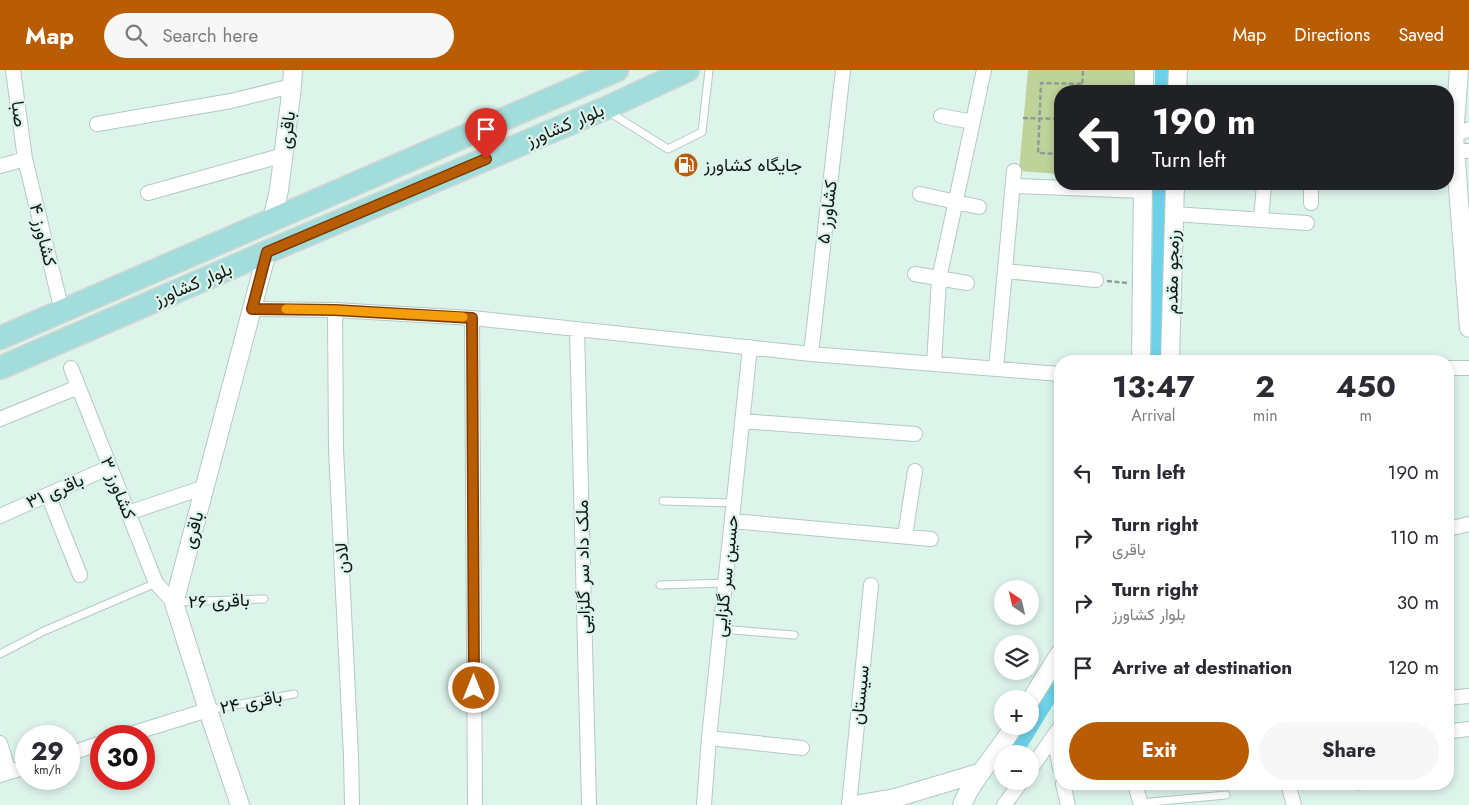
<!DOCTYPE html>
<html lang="en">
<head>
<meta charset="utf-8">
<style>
  body { margin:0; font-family:Jost,Vazirmatn,sans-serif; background:#f7f7f7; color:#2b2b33; height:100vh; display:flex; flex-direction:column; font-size:19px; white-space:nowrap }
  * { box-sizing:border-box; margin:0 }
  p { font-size:16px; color:#7c7c81 }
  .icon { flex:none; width:28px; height:28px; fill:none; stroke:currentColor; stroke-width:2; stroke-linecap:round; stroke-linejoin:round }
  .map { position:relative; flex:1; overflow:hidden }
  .side { position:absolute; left:1054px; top:285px; width:400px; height:435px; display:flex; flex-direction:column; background:#fff; border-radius:20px; box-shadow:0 2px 8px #0003 }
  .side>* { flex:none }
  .hud { position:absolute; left:1054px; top:15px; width:400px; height:105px; border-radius:20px; box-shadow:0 2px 8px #0003; background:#202124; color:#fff; overflow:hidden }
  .needle { width:32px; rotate:326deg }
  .fabs { position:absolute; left:994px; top:510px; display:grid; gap:10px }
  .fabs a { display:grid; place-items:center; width:45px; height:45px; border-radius:50%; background:#fff; box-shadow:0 2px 8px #0003; font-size:25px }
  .speed { position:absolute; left:15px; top:655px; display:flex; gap:10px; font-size:25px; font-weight:700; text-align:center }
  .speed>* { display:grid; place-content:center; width:65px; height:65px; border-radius:50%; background:#fff; box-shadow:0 2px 8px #0003; line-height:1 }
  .speed small { font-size:12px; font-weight:400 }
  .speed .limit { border:8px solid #d22; background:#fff; color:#111 }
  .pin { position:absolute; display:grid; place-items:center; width:42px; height:42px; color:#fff; margin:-51px -21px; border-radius:50% 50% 50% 0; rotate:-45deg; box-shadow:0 0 5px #0007 }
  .pin .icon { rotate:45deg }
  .me { position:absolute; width:55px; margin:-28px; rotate:0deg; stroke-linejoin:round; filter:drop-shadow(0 0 4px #0008) }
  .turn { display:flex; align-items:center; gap:18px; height:105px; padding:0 15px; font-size:22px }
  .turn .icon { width:65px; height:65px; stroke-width:2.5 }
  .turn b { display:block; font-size:35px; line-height:42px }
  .eta { display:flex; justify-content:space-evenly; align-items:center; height:85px; text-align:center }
  .eta b { font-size:30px; font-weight:700; line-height:35px }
  .cta { display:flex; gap:10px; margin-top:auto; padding:10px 15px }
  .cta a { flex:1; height:58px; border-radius:30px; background:#b85d03; color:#fff; font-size:20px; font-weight:700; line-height:58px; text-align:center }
  .cta a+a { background:#f7f7f7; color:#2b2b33 }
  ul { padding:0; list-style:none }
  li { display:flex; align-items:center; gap:15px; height:65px; padding:0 15px }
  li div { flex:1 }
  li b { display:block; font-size:19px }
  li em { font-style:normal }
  header { display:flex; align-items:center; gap:30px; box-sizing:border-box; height:70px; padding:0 25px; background:#b85d03; color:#fff }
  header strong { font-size:24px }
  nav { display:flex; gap:28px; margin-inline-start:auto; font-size:18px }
  .search { width:350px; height:45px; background:#f7f7f7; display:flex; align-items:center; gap:12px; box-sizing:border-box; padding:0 18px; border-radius:28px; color:#7c7c81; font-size:19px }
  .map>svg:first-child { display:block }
</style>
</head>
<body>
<header>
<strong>Map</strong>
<div class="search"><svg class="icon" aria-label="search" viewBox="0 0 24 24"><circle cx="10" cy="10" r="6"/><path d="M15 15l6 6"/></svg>Search here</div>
<nav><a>Map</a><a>Directions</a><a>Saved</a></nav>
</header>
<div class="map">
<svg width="1469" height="735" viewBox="0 0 1469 735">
  <rect width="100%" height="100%" fill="#ddf4eb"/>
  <path fill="#bfd29a" d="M1028,0H1138L1137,21H1060V104L1019,101Z"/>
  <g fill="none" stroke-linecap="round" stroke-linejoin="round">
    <path stroke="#6dd2e9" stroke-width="14" d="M1162,21V0
      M1158,291L1160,114
      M1017,680L1060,610"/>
    <defs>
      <path id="service" d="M609,42L668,79L702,62L709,0
        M663,431L734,433
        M660,515L725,513
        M175,532L264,529
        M720,559L794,565
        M0,584L44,561L156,513
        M208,640L294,624
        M1358,714L1359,716
        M1140,733L1226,725"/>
      <path id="minor" d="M13,0L25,89L62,241
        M941,46L973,52
        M97,54L231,31L292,16
        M1454,66L1469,59
        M1455,81H1469
        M0,96L25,89
        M1013,116L1143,121
        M148,123L284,85
        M920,124L979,137
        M1311,133V114
        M1174,144L1307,153
        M1261,150L1264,114
        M1005,201L1096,210
        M915,204L967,213
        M252,239L335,240L472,248L811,284L1060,304
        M335,240L336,379L351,686L352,735
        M472,248L475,735
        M577,259L589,735
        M811,284L843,0
        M934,294L939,209L984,0
        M71,298L156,513L174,533
        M1448,298H1469
        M996,299L1014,101
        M0,349L78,317
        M742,351L915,364
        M48,425L80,505
        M128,443L205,417
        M0,446L110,397
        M732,451L931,469
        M1448,459L1469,454
        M905,466L915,401
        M1448,628L1469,626
        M1452,661L1469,659
        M124,666L208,640
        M1054,667L1060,698
        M709,668L802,678
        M0,673L9,702
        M69,684L101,673
        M1030,700L1060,657
        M0,705L26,697
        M1063,714L1068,735
        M1135,714L1141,735
        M1288,714L1294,735
        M704,735L709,668L750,277
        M849,735L871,515
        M1004,735L1022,711"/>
      <path id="tertiary" d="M1459,0L1454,66L1469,258
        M1144,21V0
        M1177,21L1178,0
        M272,150L279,120L292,16L293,0
        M1141,291L1143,114
        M1170,291L1175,114
        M1030,631L1060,583
        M240,735L208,640L174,533L267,182
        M854,735L895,728L982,702
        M962,735C973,708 999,681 1014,656"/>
      <path id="primary" d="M0,268L617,0
        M0,298L267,182L604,39L688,0"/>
    </defs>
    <use href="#service" stroke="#b3cac0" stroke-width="9"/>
    <use href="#minor" stroke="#b3cac0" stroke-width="16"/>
    <use href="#tertiary" stroke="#b3cac0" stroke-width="20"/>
    <use href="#primary" stroke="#d4d5d5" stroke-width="25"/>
    <path stroke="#8d9e98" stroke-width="2.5" stroke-dasharray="5 2.5" stroke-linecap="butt" d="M1082,21L1083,0
      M1023,48L1060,49
      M1060,67V70
      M1060,84L1038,83L1041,13L1082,14
      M1107,211L1127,213"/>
    <use href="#service" stroke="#fff" stroke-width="7"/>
    <use href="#minor" stroke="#fff" stroke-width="14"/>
    <use href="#tertiary" stroke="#fff" stroke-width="18"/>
    <use href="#primary" stroke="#a2dddb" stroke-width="22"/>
  </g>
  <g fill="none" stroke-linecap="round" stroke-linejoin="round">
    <defs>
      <path id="route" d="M474,618L472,248L335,240L252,239L267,182L486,89"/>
    </defs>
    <use href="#route" stroke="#783c02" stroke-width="12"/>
    <use href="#route" stroke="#b85d03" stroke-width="9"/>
    <path stroke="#f59e0b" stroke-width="9" d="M286,239L335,240L463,247"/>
  </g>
  <defs>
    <symbol id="fuel-disc" viewBox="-11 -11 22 22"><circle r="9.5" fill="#b85d03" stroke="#ddf4eb"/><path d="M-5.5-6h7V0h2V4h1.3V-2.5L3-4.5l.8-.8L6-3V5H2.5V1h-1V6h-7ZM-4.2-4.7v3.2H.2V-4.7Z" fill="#fff"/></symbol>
  </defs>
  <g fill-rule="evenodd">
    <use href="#fuel-disc" x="672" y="81" width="28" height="28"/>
  </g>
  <g text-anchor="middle" stroke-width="4.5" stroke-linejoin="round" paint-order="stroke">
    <g font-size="18" fill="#101815" stroke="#ddf4eb">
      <text transform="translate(19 44) rotate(83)" y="6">صبا</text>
      <text transform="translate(565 55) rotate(-23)" y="6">بلوار کشاورز</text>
      <text transform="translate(287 60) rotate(-83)" y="6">باقری</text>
      <text transform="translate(827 142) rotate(-83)" y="6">کشاورز ۵</text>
      <text transform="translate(43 165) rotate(76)" y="6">کشاورز ۴</text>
      <text transform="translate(1172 202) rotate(-89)" y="6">رزمجو مقدم</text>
      <text transform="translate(193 214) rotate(-23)" y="6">بلوار کشاورز</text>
      <text transform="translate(118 418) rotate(68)" y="6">کشاورز ۳</text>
      <text transform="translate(55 421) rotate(-24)" y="6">باقری ۳۱</text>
      <text transform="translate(193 460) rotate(-75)" y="6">باقری</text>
      <text transform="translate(342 488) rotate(-93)" y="6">لادن</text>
      <text transform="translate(583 497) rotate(-91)" y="6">ملک داد سر گلزایی</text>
      <text transform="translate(726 506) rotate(-84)" y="6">حسین سر گلزایی</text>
      <text transform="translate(219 531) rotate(-2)" y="6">باقری ۲۶</text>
      <text transform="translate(860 625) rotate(-84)" y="6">سیستان</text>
      <text transform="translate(251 632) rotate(-11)" y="6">باقری ۲۴</text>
    </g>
    <g font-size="18" fill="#101815" stroke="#ddf4eb" text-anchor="start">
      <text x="704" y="101">جایگاه کشاورز</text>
    </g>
  </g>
</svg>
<div class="fabs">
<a><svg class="needle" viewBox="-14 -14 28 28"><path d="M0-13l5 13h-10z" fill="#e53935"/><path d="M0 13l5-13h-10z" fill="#7c7c81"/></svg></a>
<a><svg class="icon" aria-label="layers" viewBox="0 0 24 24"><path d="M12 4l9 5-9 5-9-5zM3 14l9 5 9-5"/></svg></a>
<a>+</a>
<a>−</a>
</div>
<div class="speed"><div>29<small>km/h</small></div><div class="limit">30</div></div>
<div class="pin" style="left:486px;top:89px;background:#d93025"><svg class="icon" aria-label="arrive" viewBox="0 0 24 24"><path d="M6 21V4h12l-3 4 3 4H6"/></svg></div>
<svg class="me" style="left:474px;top:618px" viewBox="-20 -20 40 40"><circle r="17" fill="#b85d03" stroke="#fff" stroke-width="3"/><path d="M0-11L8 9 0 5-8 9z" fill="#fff"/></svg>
<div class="hud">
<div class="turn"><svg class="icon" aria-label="left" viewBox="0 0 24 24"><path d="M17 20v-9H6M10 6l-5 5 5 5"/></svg><div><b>190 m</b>Turn left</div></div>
</div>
<section class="side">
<div class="eta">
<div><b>13:47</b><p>Arrival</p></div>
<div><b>2</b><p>min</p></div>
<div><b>450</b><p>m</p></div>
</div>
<ul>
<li><svg class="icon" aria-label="left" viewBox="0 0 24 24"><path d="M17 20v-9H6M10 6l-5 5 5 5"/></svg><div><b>Turn left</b></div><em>190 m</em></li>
<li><svg class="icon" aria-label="right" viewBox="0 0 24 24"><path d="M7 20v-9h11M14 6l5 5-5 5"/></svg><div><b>Turn right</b><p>باقری</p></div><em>110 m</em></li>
<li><svg class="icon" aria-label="right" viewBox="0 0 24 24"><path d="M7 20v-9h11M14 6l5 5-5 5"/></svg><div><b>Turn right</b><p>بلوار کشاورز</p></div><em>30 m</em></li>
<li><svg class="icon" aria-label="arrive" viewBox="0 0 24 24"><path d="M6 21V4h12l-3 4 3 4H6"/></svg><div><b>Arrive at destination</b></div><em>120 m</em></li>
</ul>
<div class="cta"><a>Exit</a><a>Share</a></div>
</section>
</div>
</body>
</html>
